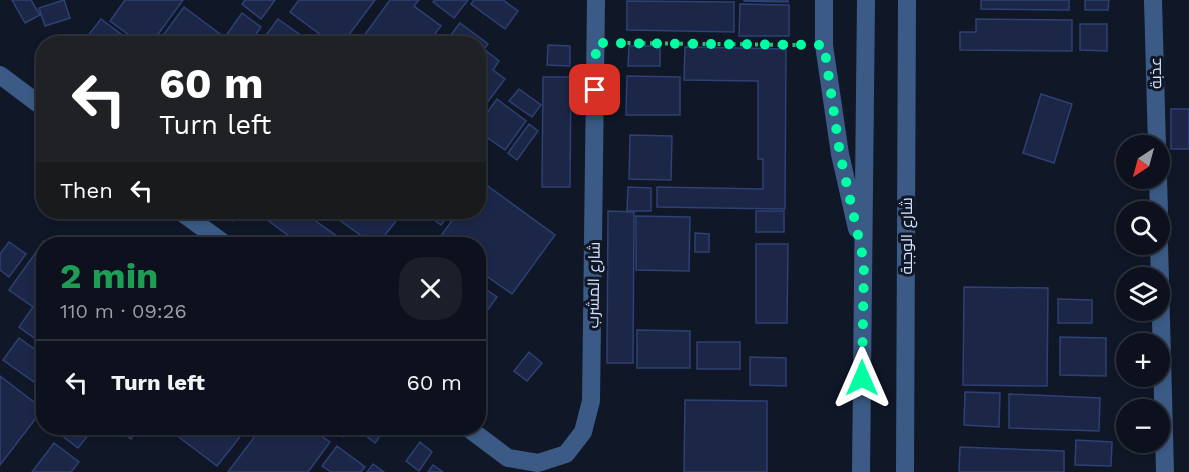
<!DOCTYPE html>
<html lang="en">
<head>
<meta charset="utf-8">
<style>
  body { margin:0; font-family:"Work Sans",Cairo,sans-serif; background:#1a1f2a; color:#f1f3f6; height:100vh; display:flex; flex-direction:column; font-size:22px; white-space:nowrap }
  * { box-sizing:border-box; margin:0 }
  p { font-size:20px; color:#9a9da4 }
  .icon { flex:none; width:33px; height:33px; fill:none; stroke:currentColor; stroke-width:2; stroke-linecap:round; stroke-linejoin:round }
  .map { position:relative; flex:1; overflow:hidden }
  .side { position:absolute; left:36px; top:237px; width:450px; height:198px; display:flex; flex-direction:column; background:#0c111d; border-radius:24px; box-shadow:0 3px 9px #0003,0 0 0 2px #2c313b }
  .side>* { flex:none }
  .banner { position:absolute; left:36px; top:36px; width:450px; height:183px; border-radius:24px; box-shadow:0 3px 9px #0003,0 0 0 2px #2c313b; background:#202124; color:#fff; overflow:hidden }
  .needle { width:39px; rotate:216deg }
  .tools { position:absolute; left:1116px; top:135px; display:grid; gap:12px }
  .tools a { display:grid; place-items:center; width:54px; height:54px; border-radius:50%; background:#0c111d; box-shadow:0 3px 9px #0003,0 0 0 2px #2c313b; font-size:30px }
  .pin { position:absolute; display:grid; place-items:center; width:51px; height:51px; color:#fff; margin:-26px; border-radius:12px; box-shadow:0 3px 9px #0006 }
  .me { position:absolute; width:66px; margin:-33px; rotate:0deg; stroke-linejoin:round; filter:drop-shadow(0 0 4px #0008) }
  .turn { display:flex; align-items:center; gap:21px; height:126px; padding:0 24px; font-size:27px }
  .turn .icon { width:78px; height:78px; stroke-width:2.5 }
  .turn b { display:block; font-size:42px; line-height:51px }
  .then { display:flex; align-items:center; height:57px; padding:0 24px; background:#0003; gap:12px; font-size:22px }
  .round { display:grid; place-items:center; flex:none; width:63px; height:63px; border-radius:24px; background:#1a1f2a }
  .overview { display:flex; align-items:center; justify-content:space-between; height:102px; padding:0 24px }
  h1 { font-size:36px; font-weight:700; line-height:45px; color:#1e9e55 }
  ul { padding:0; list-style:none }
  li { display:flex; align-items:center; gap:18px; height:84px; padding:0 24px; border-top:2px solid #2c313b }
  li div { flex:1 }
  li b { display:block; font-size:22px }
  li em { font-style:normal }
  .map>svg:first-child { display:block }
</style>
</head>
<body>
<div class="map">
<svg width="1189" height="472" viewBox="0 0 1189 472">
  <rect width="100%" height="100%" fill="#101727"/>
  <path fill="#1c2748" stroke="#2e4074" stroke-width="1.5" d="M12,0H31L40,15L25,23Z
    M64,0L70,18L45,26L39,8Z
    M125,0H183L153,41L157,44H128L133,38L110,21Z
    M245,0H275L261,19L242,4Z
    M299,0H375L342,44H333L290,12Z
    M390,0H419L414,6L441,26L427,44H358Z
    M435,0H468L454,18L433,2Z
    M474,0H503L518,11L505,29L471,4Z
    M744,0H788V2L744,1Z
    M981,0H1069V10L981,9Z
    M1085,0H1109L1108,10H1085Z
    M627,1L734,2V32L627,30Z
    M740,4L789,5V36H739Z
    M184,7L220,34L213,44H177L164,34Z
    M242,13L261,27L249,44H220Z
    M101,19L126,38L122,44H94L86,38Z
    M278,19L302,36L296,44H277L266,35Z
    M976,19L1072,20V51L960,50V32H976Z
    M460,23L488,44L484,49L499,61L493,70L505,79L486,104L478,99V44H444Z
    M1080,24H1107V51L1080,50Z
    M548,45L570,46V66L547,65Z
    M629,46H660V66H628Z
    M685,47L786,49L785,209L657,207V187L763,189V159H758V81L684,80Z
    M627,76L680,77V115H626Z
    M543,77H571L570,187H542Z
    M519,89L541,105L532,117L509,101Z
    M1041,94L1072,104L1054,163L1023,153Z
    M497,99L526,121L505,150L478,131V125Z
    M1171,109H1189V149H1171Z
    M529,124L538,131L517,160L508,153Z
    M630,135L672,136L671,180L629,179Z
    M481,181L555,235L512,294L478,270V244H444L438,240L458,212H478V184Z
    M628,187L651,188V211H627Z
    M608,211L634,212L633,363H607Z
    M756,211H784V232H756Z
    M220,212H240L233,221Z
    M272,212H303L348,244H300L266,219Z
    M328,212H390L388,214L396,221L378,244H373Z
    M423,212H451L441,225Z
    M636,216L690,217L689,271L636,270Z
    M695,233L709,234V252H695Z
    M139,236L149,244H132Z
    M44,241L49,244H44V345L19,327L33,307L9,290Z
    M9,242L26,254L9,277L0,270V254Z
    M756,244H788L787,323H756Z
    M478,284L497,297L478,323Z
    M964,287L1048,288L1047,386L963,385Z
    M1058,299L1092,300V323H1058Z
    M637,330L690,331V368H637Z
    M1060,337L1106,338V376L1060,375Z
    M19,338L44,356V389L3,360Z
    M697,342H740V369H697Z
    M529,352L542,363L527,381L514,371Z
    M750,357L786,358V386L750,385Z
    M0,376L43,409L0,465Z
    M965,392L1000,393L999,427L964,425Z
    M1009,394L1100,398L1099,431L1009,428Z
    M685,400L767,401V472H684Z
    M60,428H94L78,448L57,432Z
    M115,428H139L131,439Z
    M167,428H247L217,466Z
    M261,428H309L330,442L308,472H228Z
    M331,428H350L343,437Z
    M364,428H386L375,443L361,432Z
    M1076,440L1112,442L1111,466L1075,465Z
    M420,442L432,452L419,471L406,461Z
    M54,443L79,462L71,472H32Z
    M337,446L365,467L361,472H331L322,466Z
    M960,447L1064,451V472H959Z
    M373,464L384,472H367Z
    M433,465L443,472H428Z"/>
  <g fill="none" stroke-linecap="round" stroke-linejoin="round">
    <path stroke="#30b971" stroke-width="4" stroke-dasharray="3 4.5" stroke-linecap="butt" d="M620,43L799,45"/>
    <path stroke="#3b5b86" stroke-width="18" d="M824,0V45L840,154L857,229
      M1153,0L1157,146
      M0,75L44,108
      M1158,178L1159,212
      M181,212L225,244
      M1159,244L1165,472
      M468,428L508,458L538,463L566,454L583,432L591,401L596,0
      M861,472L866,0
      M905,472L907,0"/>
  </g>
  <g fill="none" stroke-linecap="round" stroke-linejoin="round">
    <path stroke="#02ffa3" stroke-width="10" stroke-dasharray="0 18" d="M595,90L596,43L824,45L840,154L864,262L862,378"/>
  </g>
  <g text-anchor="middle" stroke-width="6" stroke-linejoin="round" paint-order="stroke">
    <g font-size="16" fill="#d6e4ff" stroke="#101727">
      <text transform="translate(1155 73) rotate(-91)" y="6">عذبة</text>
      <text transform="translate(906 236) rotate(-90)" y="6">شارع الوجبة</text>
      <text transform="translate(593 285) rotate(-89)" y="6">شارع المشرب</text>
    </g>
  </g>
</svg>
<div class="tools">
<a><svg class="needle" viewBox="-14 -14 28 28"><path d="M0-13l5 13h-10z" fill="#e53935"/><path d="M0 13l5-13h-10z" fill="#9a9da4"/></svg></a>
<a><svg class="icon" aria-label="search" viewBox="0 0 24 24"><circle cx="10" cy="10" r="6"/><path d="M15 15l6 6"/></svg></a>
<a><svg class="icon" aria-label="layers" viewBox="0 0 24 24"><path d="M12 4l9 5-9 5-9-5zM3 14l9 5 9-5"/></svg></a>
<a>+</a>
<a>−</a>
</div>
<div class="pin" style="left:595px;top:90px;background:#d93025"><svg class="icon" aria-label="arrive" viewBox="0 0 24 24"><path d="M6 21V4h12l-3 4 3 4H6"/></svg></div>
<svg class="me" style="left:862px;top:378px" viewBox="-20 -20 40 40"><path d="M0-17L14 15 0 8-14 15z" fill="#02ffa3" stroke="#fff" stroke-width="4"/></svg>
<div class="banner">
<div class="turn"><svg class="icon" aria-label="left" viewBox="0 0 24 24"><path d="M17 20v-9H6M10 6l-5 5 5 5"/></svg><div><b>60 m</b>Turn left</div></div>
<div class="then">Then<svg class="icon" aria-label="left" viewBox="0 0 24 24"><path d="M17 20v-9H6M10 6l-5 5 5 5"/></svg></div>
</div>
<section class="side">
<div class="overview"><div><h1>2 min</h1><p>110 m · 09:26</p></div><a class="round"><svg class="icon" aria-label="close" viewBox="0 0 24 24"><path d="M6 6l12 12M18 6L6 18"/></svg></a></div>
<ul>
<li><svg class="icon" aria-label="left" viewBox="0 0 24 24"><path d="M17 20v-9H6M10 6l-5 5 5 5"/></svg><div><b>Turn left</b></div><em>60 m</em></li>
</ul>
</section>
</div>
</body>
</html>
